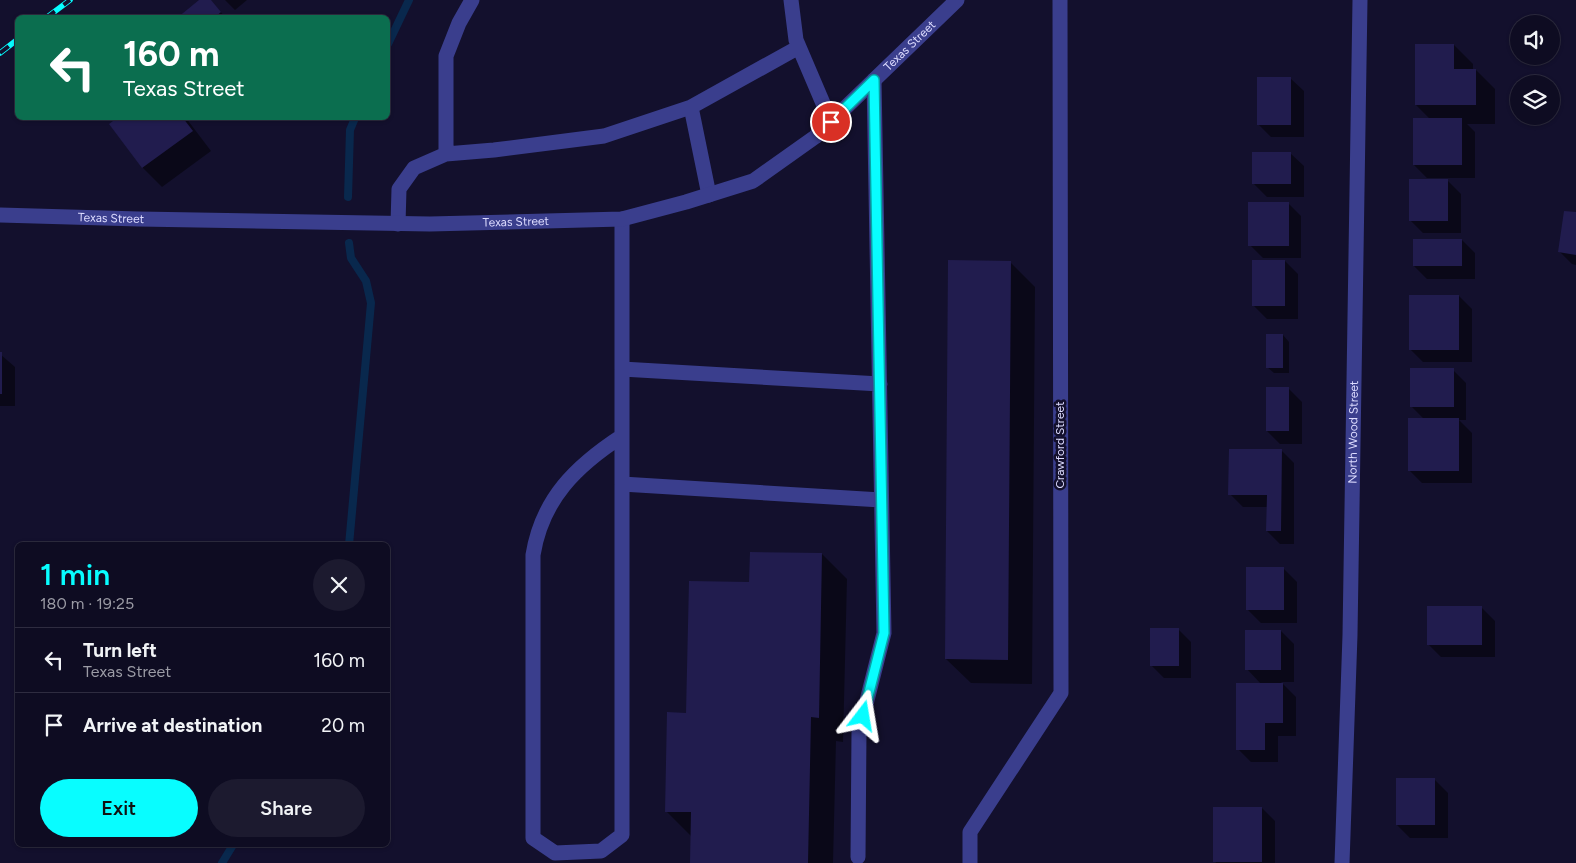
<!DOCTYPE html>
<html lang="en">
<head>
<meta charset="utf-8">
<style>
  body { margin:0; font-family:Figtree,sans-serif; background:#1c1a2f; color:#f1f3f6; height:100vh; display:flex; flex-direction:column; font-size:19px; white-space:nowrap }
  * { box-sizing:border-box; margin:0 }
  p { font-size:16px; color:#9b9ba5 }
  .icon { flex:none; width:28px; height:28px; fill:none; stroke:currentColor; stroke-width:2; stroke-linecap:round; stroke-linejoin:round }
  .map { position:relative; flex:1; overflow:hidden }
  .drawer { position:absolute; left:15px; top:542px; width:375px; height:305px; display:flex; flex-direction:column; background:#0e0c22; border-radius:8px; box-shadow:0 1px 4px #0004,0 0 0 1px #2e2c40 }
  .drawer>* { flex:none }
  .banner { position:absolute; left:15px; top:15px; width:375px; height:105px; border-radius:8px; box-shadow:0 1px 4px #0004,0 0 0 1px #2e2c40; background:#0b6e4f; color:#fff; overflow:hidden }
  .tools { position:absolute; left:1510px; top:15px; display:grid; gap:10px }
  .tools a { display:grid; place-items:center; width:50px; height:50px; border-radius:50%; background:#0e0c22; box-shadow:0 1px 4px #0004,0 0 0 1px #2e2c40; font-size:25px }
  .pin { position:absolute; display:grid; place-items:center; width:42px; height:42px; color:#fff; margin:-21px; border:2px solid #fff; border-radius:50%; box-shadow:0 1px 5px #0007 }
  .me { position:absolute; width:55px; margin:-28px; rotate:14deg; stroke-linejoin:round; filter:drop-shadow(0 0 4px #0008) }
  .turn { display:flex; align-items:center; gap:18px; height:105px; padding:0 25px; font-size:22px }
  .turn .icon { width:65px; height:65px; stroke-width:2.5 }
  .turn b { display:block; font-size:35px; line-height:42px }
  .round { display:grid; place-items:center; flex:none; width:52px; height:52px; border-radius:26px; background:#1c1a2f }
  .head { display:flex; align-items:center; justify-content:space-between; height:85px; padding:0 25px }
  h1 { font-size:30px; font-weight:600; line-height:38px; color:#08fdff }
  .button { display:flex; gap:10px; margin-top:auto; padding:10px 25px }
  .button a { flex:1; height:58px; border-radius:30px; background:#08fdff; color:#111; font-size:20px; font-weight:600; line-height:58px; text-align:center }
  .button a+a { background:#1c1a2f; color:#f1f3f6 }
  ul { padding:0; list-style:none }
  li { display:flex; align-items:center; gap:15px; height:65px; padding:0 25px; border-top:1px solid #2e2c40 }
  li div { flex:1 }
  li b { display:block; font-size:19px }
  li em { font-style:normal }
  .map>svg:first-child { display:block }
</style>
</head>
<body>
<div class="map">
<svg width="1576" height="863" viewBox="0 0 1576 863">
  <rect width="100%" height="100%" fill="#13102d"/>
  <path fill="#0007" d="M201,0H210L226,18H179Z
    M225,0H247L235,10Z
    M1454,45L1473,64V70H1476L1495,89V124H1467L1475,132V178H1427L1414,165L1430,119L1416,105Z
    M1290,78L1304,91V137H1271L1258,124Z
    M119,118H186L211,151L162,187L143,168L110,124Z
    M1290,153L1304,166V197H1267L1254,184Z
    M1448,181L1461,194V233H1423L1410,220Z
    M1288,203L1301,216V258H1263L1250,245Z
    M1576,214V265L1572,264L1559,251Z
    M1462,240L1475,253V279H1427L1414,266Z
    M1285,261L1298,274V319H1267L1254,306Z
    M1010,262L1035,287L1032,684L971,683L946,659Z
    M1459,296L1472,309V362H1423L1410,349Z
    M1283,335L1289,342V373H1274L1267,367Z
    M0,354L15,367V406H0Z
    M1453,370L1466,383V420H1459L1472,433V483H1422L1409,470L1425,420L1412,407Z
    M1289,389L1302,402V444H1280L1267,431Z
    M1281,450L1294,463V544H1280L1267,531L1268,507H1243L1230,494Z
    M822,554L847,579L843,742L836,741L833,863H692L691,836L666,811L687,714L750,584Z
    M1284,569L1297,582V623H1261L1248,610Z
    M1482,608L1495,621V657H1441L1428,644Z
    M1178,629L1191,642V678H1164L1151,665Z
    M1281,631L1294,644V682H1281L1296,697V736H1278V762H1251L1238,749L1261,684L1247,669Z
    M1435,780L1448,793V838H1410L1397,825Z
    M1262,808L1275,821V863H1216L1215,861Z"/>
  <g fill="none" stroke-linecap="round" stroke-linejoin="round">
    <path stroke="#09284d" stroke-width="8" d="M388,44L409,0
      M348,197L350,130L355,118
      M349,243L351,258L366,281L371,303L349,545
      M222,863L233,845"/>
  </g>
  <path fill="#211c4e" d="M199,0H211L221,12L214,18H177Z
    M1415,44H1454V69H1476V105H1415Z
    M1257,77H1291V125H1257Z
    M117,118H183L193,131L142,168L109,124Z
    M1413,118H1462V165H1413Z
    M1252,152H1291V184H1252Z
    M1409,179H1448V221H1409Z
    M1248,202H1289V246H1248Z
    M1564,211L1576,212V255L1558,252Z
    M1413,239H1462V266H1413Z
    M948,260L1011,261L1008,660L945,659Z
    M1252,260H1285V306H1252Z
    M1409,295H1459V350H1409Z
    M1266,334H1283V368H1266Z
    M0,352H2V394H0Z
    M1410,368H1454V407H1410Z
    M1266,387H1289V431H1266Z
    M1408,418H1459V471H1408Z
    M1229,449H1282L1281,531H1266L1267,495H1228Z
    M750,552L822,553L819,718L811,717L808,863H690L691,812H665L667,712L686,713L689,581L749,582Z
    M1246,567H1284V610H1246Z
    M1427,606H1482V645H1427Z
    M1150,628H1179V666H1150Z
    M1245,630H1281V670H1245Z
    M1236,683H1283V723H1265V750H1236Z
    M1396,778H1435V825H1396Z
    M1213,807H1262V862H1213Z"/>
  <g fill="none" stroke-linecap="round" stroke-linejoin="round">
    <path stroke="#3a3e8d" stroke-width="15" d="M791,0L796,40L831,122
      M691,107L709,195
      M446,154V56L459,23L472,0
      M622,219V835L601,851L555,853L533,838V555C542,499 576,466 622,436
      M398,224L399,189L414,168L446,154L494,150L604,136L691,107L799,47
      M622,369L880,384
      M622,484L881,500
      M858,857L859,732L884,633L874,80"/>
    <g stroke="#3a3e8d" stroke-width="15">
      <path id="s1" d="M0,215L139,219L430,224L622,219L686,202L753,181L815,137L957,0"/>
      <path d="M970,863V832L1061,693L1060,0"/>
      <path id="s2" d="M1342,863L1350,635L1360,0"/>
    </g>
    <defs>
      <path id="rail" d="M46,18L70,0
        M0,53L18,39"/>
    </defs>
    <use href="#rail" stroke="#08fdff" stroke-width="5.5"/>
    <use href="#rail" stroke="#13102d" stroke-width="4" stroke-dasharray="11" stroke-linecap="butt"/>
  </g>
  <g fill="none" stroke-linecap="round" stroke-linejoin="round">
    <defs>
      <path id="route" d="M831,122L874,80L884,633L863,716"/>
    </defs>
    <use href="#route" stroke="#05a4a6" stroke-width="12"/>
    <use href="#route" stroke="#08fdff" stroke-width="9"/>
  </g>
  <g text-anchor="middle" stroke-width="5" stroke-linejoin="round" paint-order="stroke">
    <g font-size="12" fill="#dddcff" stroke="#13102d">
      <text dy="4" stroke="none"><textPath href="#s1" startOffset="966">Texas Street</textPath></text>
      <text dy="4" stroke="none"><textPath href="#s1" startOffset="111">Texas Street</textPath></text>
      <text dy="4" stroke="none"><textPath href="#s1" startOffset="516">Texas Street</textPath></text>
      <text dy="4" stroke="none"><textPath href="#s2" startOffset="431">North Wood Street</textPath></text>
      <text transform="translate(1060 445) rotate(-90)" y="4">Crawford Street</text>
    </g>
  </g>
</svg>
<div class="tools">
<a><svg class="icon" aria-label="sound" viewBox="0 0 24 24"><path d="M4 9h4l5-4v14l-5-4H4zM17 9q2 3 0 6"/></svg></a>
<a><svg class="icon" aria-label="layers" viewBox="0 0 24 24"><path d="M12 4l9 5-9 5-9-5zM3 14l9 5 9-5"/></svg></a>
</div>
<div class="pin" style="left:831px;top:122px;background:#d93025"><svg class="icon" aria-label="arrive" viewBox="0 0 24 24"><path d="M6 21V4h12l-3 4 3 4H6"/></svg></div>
<svg class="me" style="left:863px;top:716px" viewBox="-20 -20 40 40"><path d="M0-17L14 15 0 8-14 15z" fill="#08fdff" stroke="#fff" stroke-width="4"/></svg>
<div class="banner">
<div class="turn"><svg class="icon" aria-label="left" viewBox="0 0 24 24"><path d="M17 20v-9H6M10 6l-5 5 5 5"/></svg><div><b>160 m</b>Texas Street</div></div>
</div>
<section class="drawer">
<div class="head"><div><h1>1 min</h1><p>180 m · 19:25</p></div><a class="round"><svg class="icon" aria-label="close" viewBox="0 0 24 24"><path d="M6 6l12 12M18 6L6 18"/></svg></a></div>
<ul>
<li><svg class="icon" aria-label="left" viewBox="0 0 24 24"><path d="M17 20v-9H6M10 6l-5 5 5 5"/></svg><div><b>Turn left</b><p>Texas Street</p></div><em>160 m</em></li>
<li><svg class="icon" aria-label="arrive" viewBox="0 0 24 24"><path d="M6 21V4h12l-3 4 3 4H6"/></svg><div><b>Arrive at destination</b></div><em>20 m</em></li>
</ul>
<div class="button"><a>Exit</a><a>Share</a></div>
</section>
</div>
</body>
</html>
